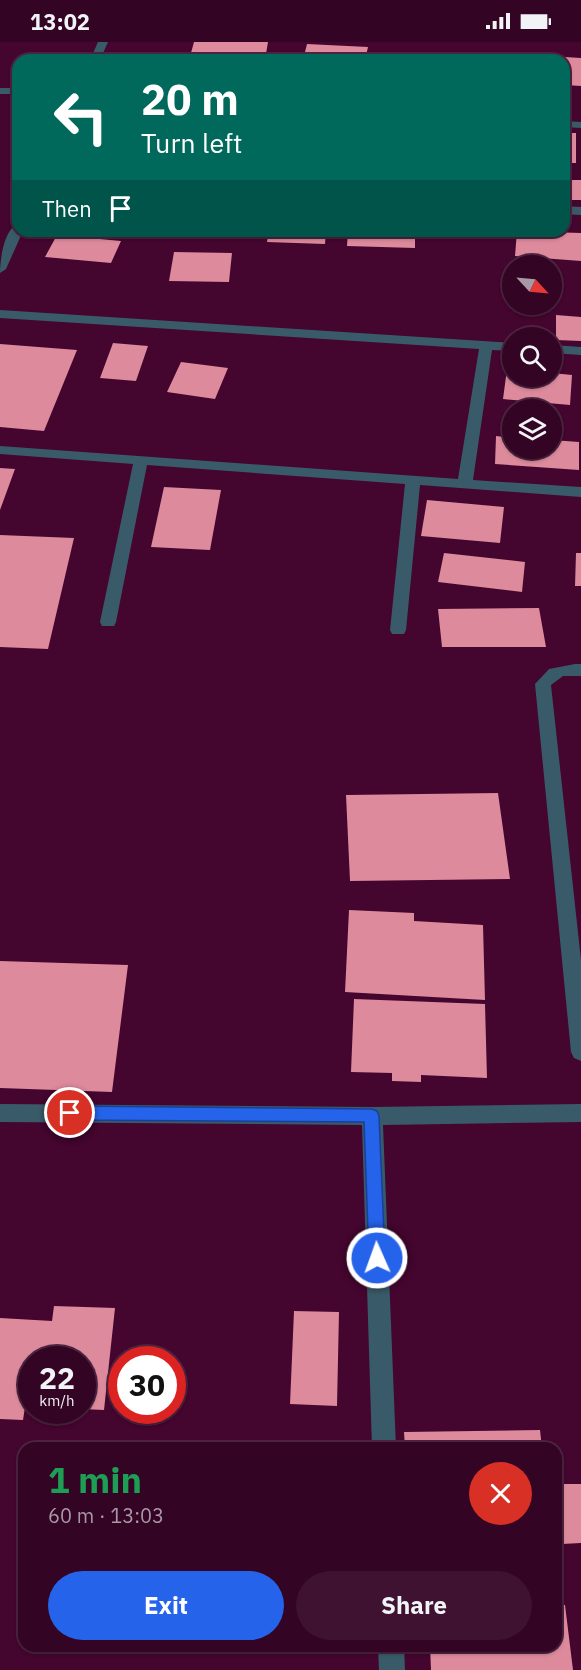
<!DOCTYPE html>
<html lang="en">
<head>
<meta charset="utf-8">
<style>
  body { margin:0; font-family:"IBM Plex Sans",sans-serif; background:#3e1230; color:#f1f3f6; height:100vh; display:flex; flex-direction:column; font-size:22px; white-space:nowrap }
  * { box-sizing:border-box; margin:0 }
  p { font-size:20px; color:#a998a6 }
  .icon { flex:none; width:33px; height:33px; fill:none; stroke:currentColor; stroke-width:2; stroke-linecap:round; stroke-linejoin:round }
  .map { position:relative; flex:1; overflow:hidden }
  .side { position:absolute; left:18px; top:1400px; width:544px; height:210px; display:flex; flex-direction:column; background:#330423; border-radius:18px; box-shadow:0 2px 4px #0004,0 0 0 2px #4e2541 }
  .side>* { flex:none }
  .banner { position:absolute; left:12px; top:12px; width:558px; height:183px; border-radius:18px; box-shadow:0 2px 4px #0004,0 0 0 2px #4e2541; background:#00695c; color:#fff; overflow:hidden }
  .needle { width:39px; rotate:116deg }
  .tools { position:absolute; left:502px; top:213px; display:grid; gap:12px }
  .tools a { display:grid; place-items:center; width:60px; height:60px; border-radius:50%; background:#330423; box-shadow:0 2px 4px #0004,0 0 0 2px #4e2541; font-size:30px }
  .speed { position:absolute; left:18px; top:1304px; display:flex; gap:12px; font-size:30px; font-weight:700; text-align:center }
  .speed>* { display:grid; place-content:center; width:78px; height:78px; border-radius:50%; background:#330423; box-shadow:0 2px 4px #0004,0 0 0 2px #4e2541; line-height:1 }
  .speed small { font-size:15px; font-weight:400 }
  .speed .limit { border:9px solid #d22; background:#fff; color:#111 }
  .pin { position:absolute; display:grid; place-items:center; width:51px; height:51px; color:#fff; margin:-26px; border:3px solid #fff; border-radius:50%; box-shadow:0 2px 6px #0007 }
  .me { position:absolute; width:66px; margin:-33px; rotate:358deg; stroke-linejoin:round; filter:drop-shadow(0 0 4px #0008) }
  .turn { display:flex; align-items:center; gap:21px; height:126px; padding:0 30px; font-size:27px }
  .turn .icon { width:78px; height:78px; stroke-width:2.5 }
  .turn b { display:block; font-size:42px; line-height:51px }
  .then { display:flex; align-items:center; height:57px; padding:0 30px; background:#0003; gap:12px; font-size:22px }
  .round { display:grid; place-items:center; flex:none; width:63px; height:63px; border-radius:32px; background:#3e1230 }
  .head { display:flex; align-items:center; justify-content:space-between; height:102px; padding:0 30px }
  h1 { font-size:36px; font-weight:800; line-height:45px; color:#1e9e55 }
  .action { display:flex; gap:12px; margin-top:auto; padding:12px 30px }
  .action a { flex:1; height:69px; border-radius:36px; background:#2563eb; color:#fff; font-size:24px; font-weight:800; line-height:69px; text-align:center }
  .action a+a { background:#3e1230; color:#f1f3f6 }
  .status { display:flex; justify-content:space-between; align-items:center; height:42px; padding:0 30px; background:#330423; direction:ltr }
  .status svg { height:16px; fill:currentColor }
  .map>svg:first-child { display:block }
</style>
</head>
<body>
<div class="status"><b>13:02</b><svg viewBox="0 0 49 12"><path d="M0 12V9h3v3zM5 12V6h3v6zM10 12V3h3v9zM15 12V0h3v12zM26 1h20v11H26zM47 4h2v5h-2z"/></svg></div>
<div class="map">
<svg width="581" height="1628" viewBox="0 0 581 1628">
  <rect width="100%" height="100%" fill="#44052f"/>
  <path fill="#dc8a9c" d="M194,0H268L265,18H189Z
    M307,2L368,5L365,18H303Z
    M415,10L458,11V18H415Z
    M482,10L533,14V18H481Z
    M565,15L581,16V44L565,43Z
    M564,91H576V121H564Z
    M564,138H581V158H564Z
    M105,189H141L138,194Z
    M165,189H223L221,194L164,191Z
    M269,189H326L325,202L267,200Z
    M348,189H415V206L347,204Z
    M517,189L581,191V219L515,214Z
    M57,193L121,199L111,221L45,215Z
    M174,210L232,211L229,240L169,239Z
    M556,273L581,275V299L556,298Z
    M113,301L148,304L136,339L100,336Z
    M0,302L77,308L44,389L0,385Z
    M181,320L228,326L215,357L167,350Z
    M507,327L513,328V334H552V331L572,333L570,363L503,357Z
    M496,394L513,396V406H552V398L579,400V428L495,422Z
    M0,426L15,427L0,468Z
    M164,445L221,448L210,508L151,505Z
    M427,458L504,465L500,501L421,494Z
    M0,493L74,496L48,607L0,605Z
    M444,511L525,520L522,550L438,540Z
    M576,511H581V544H575Z
    M539,566L546,605H442L438,567Z
    M498,751L510,837L350,839L346,753Z
    M349,868L414,871V879L483,883L485,958L345,950Z
    M0,919L128,923L112,1050L0,1046Z
    M354,957L485,962L487,1036L421,1033V1040L392,1039V1031L351,1030Z
    M54,1264L115,1266L104,1368L82,1367V1317H32V1365H25L23,1378L0,1377V1276L52,1279Z
    M294,1269L339,1270L337,1364L290,1362Z
    M540,1388L542,1406H405L404,1390Z
    M556,1442H581V1501L562,1502Z
    M556,1563H565L573,1628H431L430,1604H556Z"/>
  <g fill="none" stroke-linecap="round" stroke-linejoin="round">
    <path fill="#395b69" fill-rule="evenodd" d="M98,0H108L100,18H90Z
      M0,46H18V52H0Z
      M564,79L581,80V86L564,85Z
      M564,164L581,165V173L564,172Z
      M18,182V189H23L6,227L0,231C0,218 4,187 18,182Z
      M0,268L513,301V309L492,308L473,438L581,445V455L420,443L406,588L404,592H392L390,588L405,442L147,423L116,580L114,584H102L100,580L133,422L0,412V404L458,437L479,307L0,276Z
      M552,303L581,305V313L552,311Z
      M575,622H581V634H563L551,643L581,918V1019L574,1016L571,1010L535,642L549,627Z
      M0,1062L372,1065L581,1062V1080L383,1083L396,1406H372L362,1083L0,1080Z
      M378,1604H404L405,1628H379Z"/>
  </g>
  <path fill="#2563eb" stroke="#184099" stroke-width="1.5" d="M70,1064L372,1067L377,1069L379,1074L385,1216L383,1221L377,1224L371,1221L369,1216L364,1080L70,1078L64,1076L62,1071L64,1066Z"/>
</svg>
<div class="tools">
<a><svg class="needle" viewBox="-14 -14 28 28"><path d="M0-13l5 13h-10z" fill="#e53935"/><path d="M0 13l5-13h-10z" fill="#a998a6"/></svg></a>
<a><svg class="icon" aria-label="search" viewBox="0 0 24 24"><circle cx="10" cy="10" r="6"/><path d="M15 15l6 6"/></svg></a>
<a><svg class="icon" aria-label="layers" viewBox="0 0 24 24"><path d="M12 4l9 5-9 5-9-5zM3 14l9 5 9-5"/></svg></a>
</div>
<div class="speed"><div>22<small>km/h</small></div><div class="limit">30</div></div>
<div class="pin" style="left:70px;top:1071px;background:#d93025"><svg class="icon" aria-label="arrive" viewBox="0 0 24 24"><path d="M6 21V4h12l-3 4 3 4H6"/></svg></div>
<svg class="me" style="left:377px;top:1216px" viewBox="-20 -20 40 40"><circle r="17" fill="#2563eb" stroke="#fff" stroke-width="3"/><path d="M0-11L8 9 0 5-8 9z" fill="#fff"/></svg>
<div class="banner">
<div class="turn"><svg class="icon" aria-label="left" viewBox="0 0 24 24"><path d="M17 20v-9H6M10 6l-5 5 5 5"/></svg><div><b>20 m</b>Turn left</div></div>
<div class="then">Then<svg class="icon" aria-label="arrive" viewBox="0 0 24 24"><path d="M6 21V4h12l-3 4 3 4H6"/></svg></div>
</div>
<section class="side">
<div class="head"><div><h1>1 min</h1><p>60 m · 13:03</p></div><a class="round" style="background:#d93025;color:#fff"><svg class="icon" aria-label="close" viewBox="0 0 24 24"><path d="M6 6l12 12M18 6L6 18"/></svg></a></div>
<div class="action"><a>Exit</a><a>Share</a></div>
</section>
</div>
</body>
</html>
